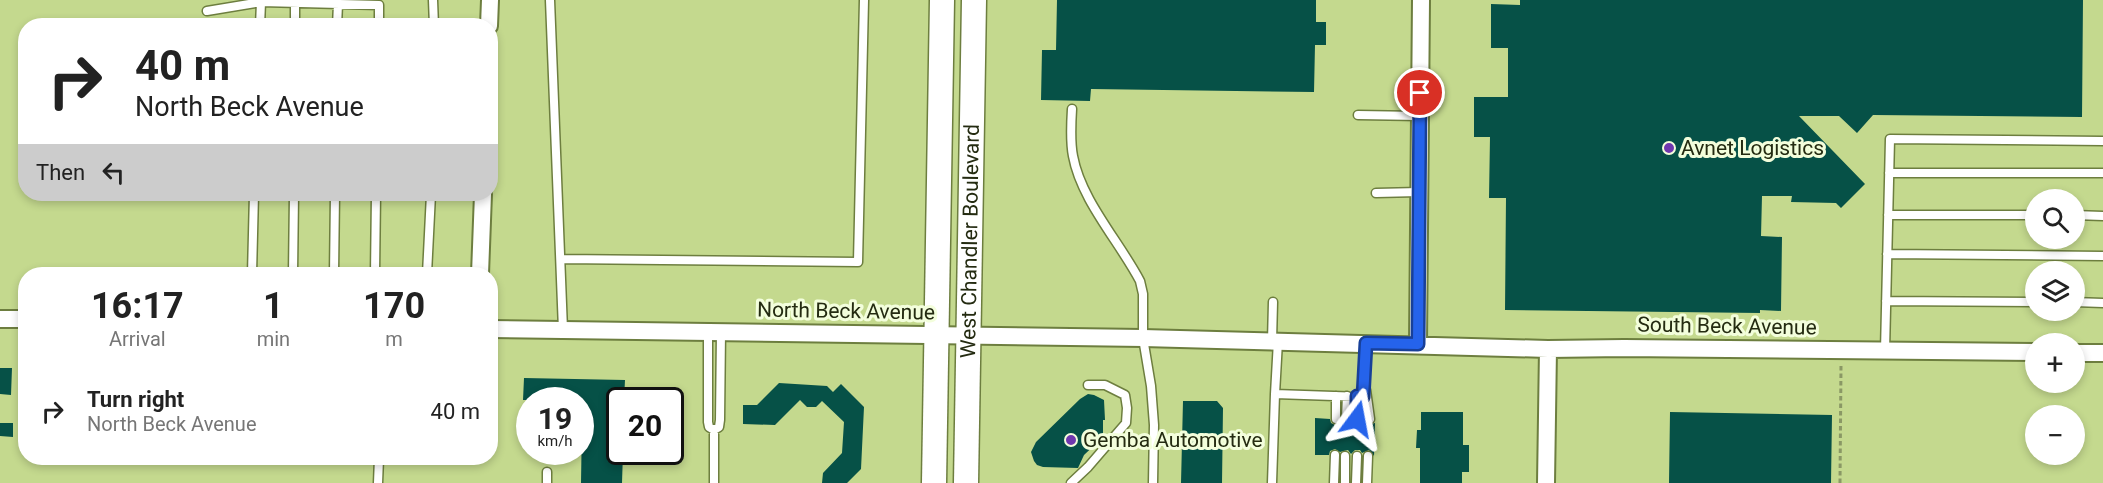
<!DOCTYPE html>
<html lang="en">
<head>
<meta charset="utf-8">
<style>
  body { margin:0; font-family:Roboto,sans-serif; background:#f6f6f6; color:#222; height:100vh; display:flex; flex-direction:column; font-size:22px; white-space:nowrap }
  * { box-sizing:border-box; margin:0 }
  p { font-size:20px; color:#767676 }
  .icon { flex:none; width:33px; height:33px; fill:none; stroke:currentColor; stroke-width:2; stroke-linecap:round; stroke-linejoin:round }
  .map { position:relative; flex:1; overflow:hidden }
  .side { position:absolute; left:18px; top:267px; width:480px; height:198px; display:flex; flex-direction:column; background:#fff; border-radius:24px; box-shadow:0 3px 9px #0003 }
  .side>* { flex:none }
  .top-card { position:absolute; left:18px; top:18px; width:480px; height:183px; border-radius:24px; box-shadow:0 3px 9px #0003; background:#fff; color:#222; overflow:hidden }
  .buttons { position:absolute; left:2025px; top:189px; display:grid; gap:12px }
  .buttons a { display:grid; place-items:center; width:60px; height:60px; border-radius:50%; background:#fff; box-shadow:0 3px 9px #0003; font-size:30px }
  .speed { position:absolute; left:516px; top:387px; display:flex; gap:12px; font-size:30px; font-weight:700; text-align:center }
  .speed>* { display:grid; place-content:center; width:78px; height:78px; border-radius:50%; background:#fff; box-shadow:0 3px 9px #0003; line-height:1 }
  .speed small { font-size:15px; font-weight:400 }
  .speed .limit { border:3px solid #111; border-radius:9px; background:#fff; color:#111 }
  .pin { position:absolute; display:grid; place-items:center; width:51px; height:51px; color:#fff; margin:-26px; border:3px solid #fff; border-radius:50%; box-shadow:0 2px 6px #0007 }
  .me { position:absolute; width:66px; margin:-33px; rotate:13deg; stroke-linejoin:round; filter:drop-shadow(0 0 4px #0008) }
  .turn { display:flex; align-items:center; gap:21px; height:126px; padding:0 18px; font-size:27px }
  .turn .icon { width:78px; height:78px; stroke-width:2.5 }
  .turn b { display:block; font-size:42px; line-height:51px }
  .then { display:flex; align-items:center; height:57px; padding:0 18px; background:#0003; gap:12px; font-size:22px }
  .eta { display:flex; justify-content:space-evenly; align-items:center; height:102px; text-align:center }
  .eta b { font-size:36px; font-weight:700; line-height:42px }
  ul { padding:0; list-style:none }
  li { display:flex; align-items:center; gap:18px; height:84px; padding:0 18px }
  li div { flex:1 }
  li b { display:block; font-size:22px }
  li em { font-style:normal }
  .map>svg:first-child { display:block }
</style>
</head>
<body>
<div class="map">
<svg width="2103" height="483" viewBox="0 0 2103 483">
  <rect width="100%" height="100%" fill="#cee19e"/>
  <path fill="#c4d98e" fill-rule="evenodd" d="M0,0H2103V483H0ZM26,26H490V194H26ZM2036,200H2074V238H2036ZM2036,272H2074V310H2036ZM26,274H490V458H26ZM2036,344H2074V382H2036ZM530,400H580V452H530ZM620,400H670V452H620ZM2036,416H2074V454H2036Z"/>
  <path fill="#065147" d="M1057,0H1316V22H1326V45H1315L1314,92L1091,89L1090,101L1041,100L1042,50H1056Z
    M1520,0H2083L2082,117L1873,115L1857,133L1839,116H1799L1865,184L1841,208L1836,203L1791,202L1792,196H1762L1761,236L1782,237L1781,311L1760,310V313L1505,310L1506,198H1489L1490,137H1474V97H1508V48H1491V4L1520,5Z
    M0,368H12L11,395L0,394Z
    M524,378L625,380L624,400H620V452H623L622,483H581L582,420H580V400H523Z
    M779,383L827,386L833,392L841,384L864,407L861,469L847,483H822L823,473L842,453L844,422L822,401L816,407H807L800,400L775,425L743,424V405H757Z
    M1088,394L1094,395L1104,400L1105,420H1103V437L1084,455L1078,468L1043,467L1037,465L1034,461L1031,452L1036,442L1080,399Z
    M1183,401H1217L1223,408L1222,483H1181Z
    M1421,412H1463V445H1469V472H1462V483H1420V448H1416L1417,430H1421Z
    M1670,412L1832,415L1831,483H1669Z
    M1315,418L1330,419L1331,423L1335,425L1341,423L1346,425L1352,422L1358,425L1362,423L1363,419L1368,425L1375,423L1374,456L1369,450L1362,453L1360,450H1355L1351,454L1348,450L1340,452L1335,449L1330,451L1329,455H1315Z
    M0,423H13V437L0,436Z"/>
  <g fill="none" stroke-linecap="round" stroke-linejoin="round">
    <defs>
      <path id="service" d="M261,0V2L379,5V26
        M433,0L434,26
        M550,0L563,330
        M207,11L261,2L260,26
        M295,26V3
        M337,26L338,4
        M1072,109C1071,125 1070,141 1073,156C1081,200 1119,241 1140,281L1143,294V338L1151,386L1154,425L1153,483
        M1358,115L1420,116
        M1889,173H2103
        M1376,193L1419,192
        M1888,215H2036
        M2074,215L2103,216
        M1887,254L2103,256
        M561,259L858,262L864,0
        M252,274L254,194
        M293,274L294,194
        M334,274L335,194
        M375,274L376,194
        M427,274L431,194
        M1886,301L2036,302
        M2074,302L2103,303
        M708,332V422L709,427L714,430L719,427L720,420L721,332
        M1272,341L1273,302
        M1278,341L1275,394L1363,397L1366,343
        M1885,351L1890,139L2103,141
        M1366,390L1370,419
        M1357,396V419
        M1336,419V396
        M1346,419L1347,396
        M378,483L379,458
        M547,483V472
        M714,483V430
        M1071,483L1088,467L1126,423L1127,408L1125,395L1105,385H1088
        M1272,483L1275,394
        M1334,483L1335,455
        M1345,483V456
        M1356,483L1357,456
        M1367,483L1368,456"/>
      <path id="minor" d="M489,26L490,0
        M480,274L483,194
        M0,319H26
        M490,329L1143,338L1548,349L1624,348L2036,352
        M1418,344L1421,0
        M2074,353H2103
        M1546,483L1548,349"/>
      <g id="secondary">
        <path d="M934,483L942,0"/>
        <path id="s1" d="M966,483L974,0"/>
      </g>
    </defs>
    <use href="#service" stroke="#6d7e3f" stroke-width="11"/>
    <use href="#minor" stroke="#6d7e3f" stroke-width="20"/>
    <use href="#secondary" stroke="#6d7e3f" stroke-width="27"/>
    <path stroke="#8a9865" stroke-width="3" stroke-dasharray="4.5 3" stroke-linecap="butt" d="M1840,483L1841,365"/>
    <use href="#service" stroke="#fff" stroke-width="8"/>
    <use href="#minor" stroke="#fff" stroke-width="16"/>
    <use href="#secondary" stroke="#fff" stroke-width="24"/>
  </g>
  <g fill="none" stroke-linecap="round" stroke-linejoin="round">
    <defs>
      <path id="route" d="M1357,419V396L1363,397L1366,343L1418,344L1420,93"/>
    </defs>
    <use href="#route" stroke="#184099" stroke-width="15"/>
    <use href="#route" stroke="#2563eb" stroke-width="10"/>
  </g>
  <g fill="#6f37ae" stroke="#f3fedc" stroke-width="2">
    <circle cx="1669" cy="148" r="6"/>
    <circle cx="1071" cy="440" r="6"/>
  </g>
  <g text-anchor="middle" stroke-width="6" stroke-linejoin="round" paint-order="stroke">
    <g font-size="21" fill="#242b11" stroke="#f3fedc" text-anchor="start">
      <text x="1681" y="155">Avnet Logistics</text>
      <text x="1083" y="447">Gemba Automotive</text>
    </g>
    <g font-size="21" fill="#242b11" stroke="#f3fedc">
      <text dy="7" stroke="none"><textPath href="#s1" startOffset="242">West Chandler Boulevard</textPath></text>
      <text transform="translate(846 311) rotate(1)" y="7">North Beck Avenue</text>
      <text transform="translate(1727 326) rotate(1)" y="7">South Beck Avenue</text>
    </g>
  </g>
</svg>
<div class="buttons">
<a><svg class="icon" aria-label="search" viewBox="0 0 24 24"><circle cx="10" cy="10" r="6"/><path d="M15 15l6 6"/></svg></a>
<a><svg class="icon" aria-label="layers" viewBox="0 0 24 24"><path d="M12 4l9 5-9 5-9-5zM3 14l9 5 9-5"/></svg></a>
<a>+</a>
<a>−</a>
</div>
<div class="speed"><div>19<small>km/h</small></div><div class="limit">20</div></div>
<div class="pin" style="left:1420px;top:93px;background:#d93025"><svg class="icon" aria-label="arrive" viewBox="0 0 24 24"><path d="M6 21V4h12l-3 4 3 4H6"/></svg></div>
<svg class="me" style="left:1357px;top:419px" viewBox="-20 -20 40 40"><path d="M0-17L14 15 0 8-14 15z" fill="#2563eb" stroke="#fff" stroke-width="4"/></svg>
<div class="top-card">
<div class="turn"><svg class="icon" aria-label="right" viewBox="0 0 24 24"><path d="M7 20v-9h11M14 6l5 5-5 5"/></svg><div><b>40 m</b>North Beck Avenue</div></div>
<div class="then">Then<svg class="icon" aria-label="left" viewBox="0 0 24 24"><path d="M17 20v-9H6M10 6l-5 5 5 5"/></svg></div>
</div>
<section class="side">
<div class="eta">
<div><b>16:17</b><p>Arrival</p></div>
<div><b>1</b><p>min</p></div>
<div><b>170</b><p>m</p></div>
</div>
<ul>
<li><svg class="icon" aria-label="right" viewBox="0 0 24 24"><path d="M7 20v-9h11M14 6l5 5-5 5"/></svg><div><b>Turn right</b><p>North Beck Avenue</p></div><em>40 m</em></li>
</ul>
</section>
</div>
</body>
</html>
